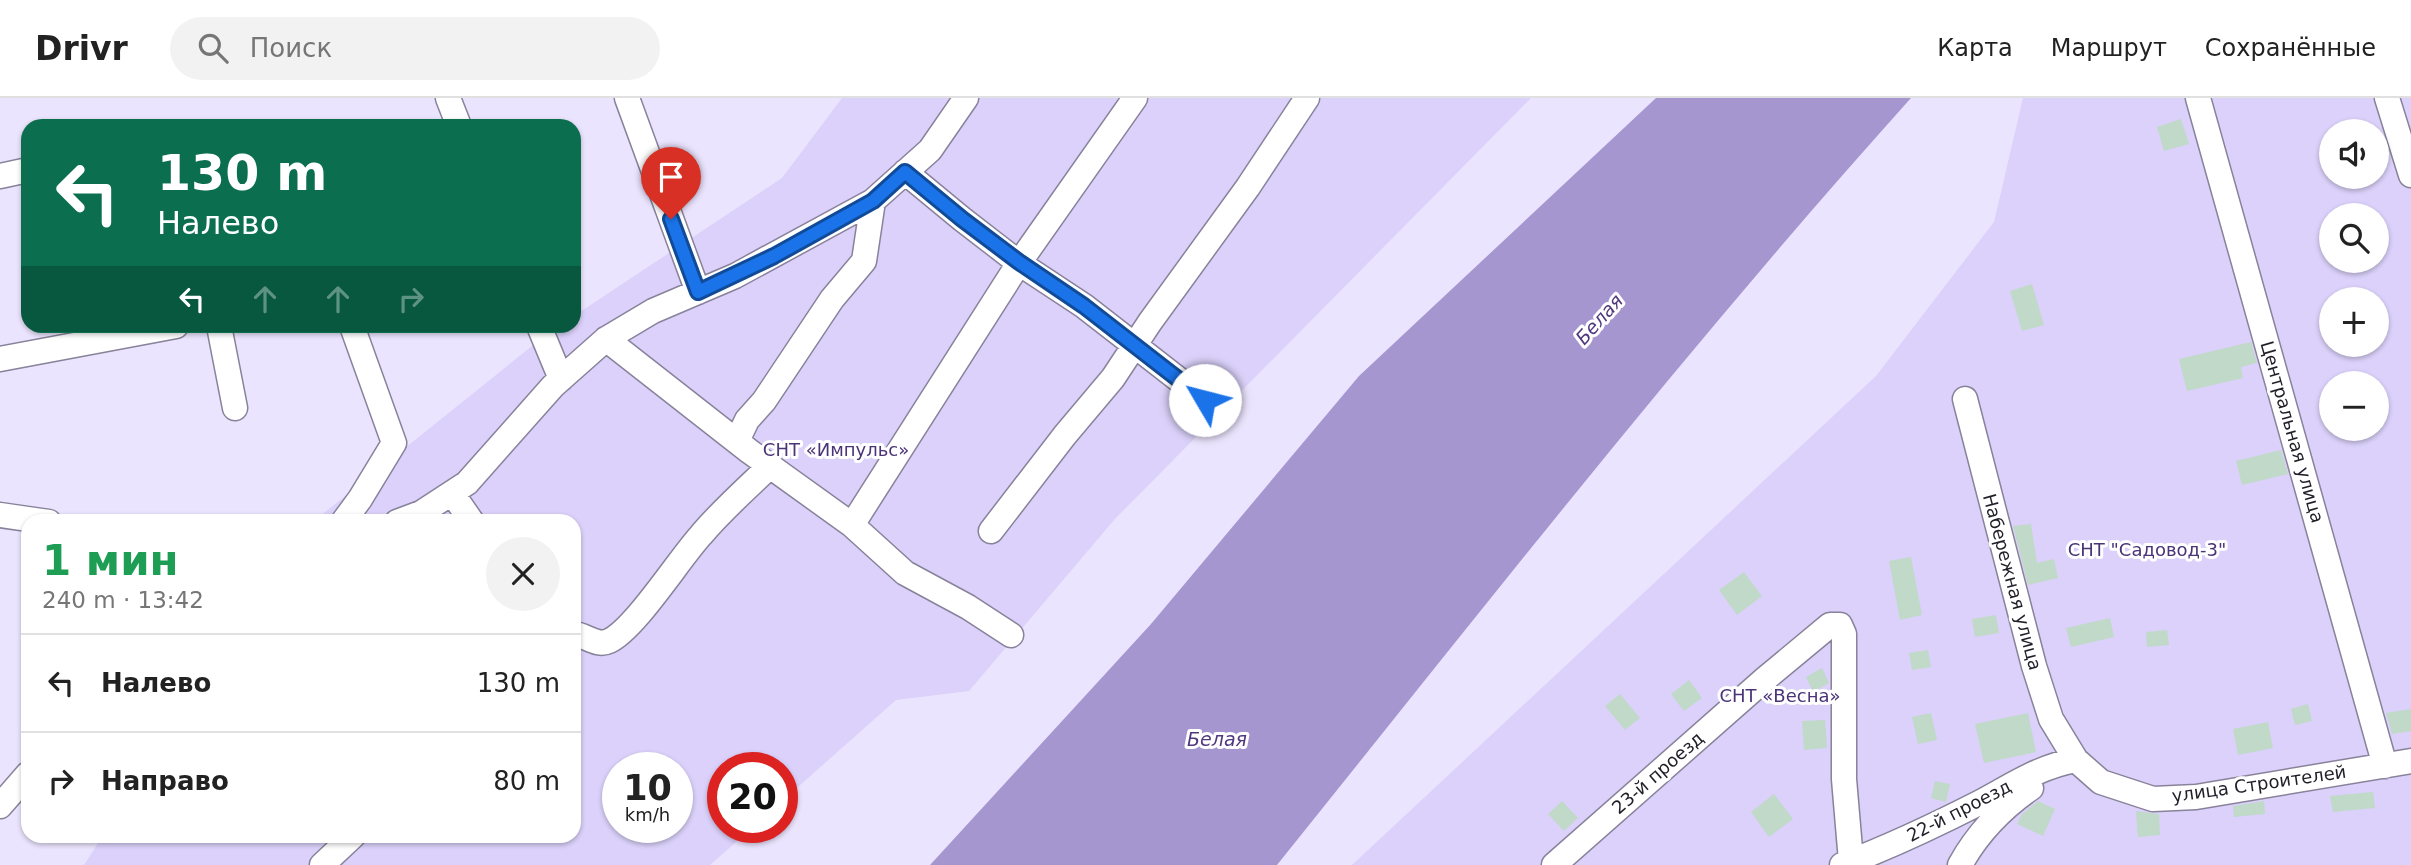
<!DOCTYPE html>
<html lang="ru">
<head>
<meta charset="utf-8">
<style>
  body { margin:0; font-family:"DejaVu Sans",sans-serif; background:#f2f2f2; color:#222; height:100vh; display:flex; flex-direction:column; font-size:26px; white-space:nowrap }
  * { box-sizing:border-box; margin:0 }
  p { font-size:23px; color:#767676 }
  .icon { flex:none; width:38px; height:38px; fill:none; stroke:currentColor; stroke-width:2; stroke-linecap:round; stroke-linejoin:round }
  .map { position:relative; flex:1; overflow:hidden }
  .panel { position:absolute; left:21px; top:416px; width:560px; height:329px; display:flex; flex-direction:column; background:#fff; border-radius:21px; box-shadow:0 2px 5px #0004 }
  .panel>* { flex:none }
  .hud { position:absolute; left:21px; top:21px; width:560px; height:214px; border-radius:21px; box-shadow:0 2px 5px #0004; background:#0b6e4f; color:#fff; overflow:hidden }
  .buttons { position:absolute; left:2319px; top:21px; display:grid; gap:14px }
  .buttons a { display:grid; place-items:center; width:70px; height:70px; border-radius:50%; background:#fff; box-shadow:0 2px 5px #0004; font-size:35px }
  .speed { position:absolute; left:602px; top:654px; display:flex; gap:14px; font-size:35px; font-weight:700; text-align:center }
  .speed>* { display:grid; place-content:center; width:91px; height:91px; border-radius:50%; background:#fff; box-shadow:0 2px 5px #0004; line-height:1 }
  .speed small { font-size:18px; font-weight:400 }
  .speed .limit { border:10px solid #d22; background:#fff; color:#111 }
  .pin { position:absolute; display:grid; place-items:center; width:60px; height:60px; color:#fff; margin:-72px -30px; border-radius:50% 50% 50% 0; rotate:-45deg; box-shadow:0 0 7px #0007 }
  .pin .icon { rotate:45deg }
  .me { position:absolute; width:77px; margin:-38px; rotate:307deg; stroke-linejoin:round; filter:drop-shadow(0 0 5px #0008) }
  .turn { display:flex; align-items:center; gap:24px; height:147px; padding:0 21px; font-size:32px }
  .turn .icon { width:91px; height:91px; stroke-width:2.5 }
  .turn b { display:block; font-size:49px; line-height:60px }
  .lanes { display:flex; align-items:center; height:66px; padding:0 21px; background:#0003; justify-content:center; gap:35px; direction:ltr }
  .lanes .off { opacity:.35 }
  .round { display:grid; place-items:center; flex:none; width:74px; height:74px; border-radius:37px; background:#f2f2f2 }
  .headline { display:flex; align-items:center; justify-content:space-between; height:119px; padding:0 21px }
  h1 { font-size:42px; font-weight:700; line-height:52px; color:#1e9e55 }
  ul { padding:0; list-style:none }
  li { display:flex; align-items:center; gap:21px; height:98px; padding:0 21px; border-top:2px solid #e0e0e0 }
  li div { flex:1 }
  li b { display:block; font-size:26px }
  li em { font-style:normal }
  header { display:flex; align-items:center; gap:42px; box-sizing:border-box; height:98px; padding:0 35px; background:#fff; border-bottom:2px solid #e0e0e0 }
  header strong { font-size:33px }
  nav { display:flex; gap:38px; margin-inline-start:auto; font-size:24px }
  .search { width:490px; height:63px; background:#f2f2f2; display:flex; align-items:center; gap:18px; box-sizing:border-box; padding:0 24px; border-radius:38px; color:#767676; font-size:26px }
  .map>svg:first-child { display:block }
</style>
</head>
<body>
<header>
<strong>Drivr</strong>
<div class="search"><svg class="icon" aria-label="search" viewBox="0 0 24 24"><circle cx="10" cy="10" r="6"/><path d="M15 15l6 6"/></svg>Поиск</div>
<nav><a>Карта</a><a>Маршрут</a><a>Сохранённые</a></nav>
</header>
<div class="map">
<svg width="2411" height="767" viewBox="0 0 2411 767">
  <rect width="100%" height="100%" fill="#ebe4fe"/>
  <path fill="#dbd1fa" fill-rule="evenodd" d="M842,0H1531L1114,422L969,593L896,602L782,703V670H723V730H752L710,767H84L102,739L574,738V424L314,423L552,232L559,228H574V218L782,80ZM618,670H677V730H618Z
    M2023,0H2411V767H1352L1876,278L1994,124ZM2331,33H2376V79H2331ZM2331,117H2376V163H2331ZM2331,201H2376V247H2331ZM2331,285H2376V331H2331Z"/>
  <path fill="#a696d0" d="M1656,0H1911C1689,247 1485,508 1277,767H930L1151,526L1359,278Z"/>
  <path fill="#c0d9c9" d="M2181,21L2189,46L2164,53L2157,29Z
    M2032,186L2044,227L2022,233L2010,193Z
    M2251,244L2257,265L2241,269L2243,280L2187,293L2179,261Z
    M2281,352L2288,376L2242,387L2236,363Z
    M2031,426L2037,465L2054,461L2058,480L2028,487L2013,428Z
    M1911,459L1922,517L1900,522L1889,463Z
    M1744,474L1762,498L1737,517L1719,492Z
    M1996,517L1999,535L1975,539L1972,521Z
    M2110,520L2114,539L2071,549L2066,530Z
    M2167,532L2169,547L2147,549L2146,534Z
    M1928,552L1931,569L1912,572L1909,555Z
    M1822,570L1829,585L1813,594L1806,579Z
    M1689,582L1702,600L1684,613L1671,596Z
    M1620,596L1640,620L1625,632L1605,608Z
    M2308,606L2312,623L2295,627L2291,611Z
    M2411,611V633L2392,636L2386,615Z
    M1931,615L1937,642L1918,646L1912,619Z
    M2028,615L2036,654L1984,665L1975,626Z
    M1825,622L1827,650L1804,652L1802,623Z
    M2268,624L2273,650L2238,657L2233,631Z
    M1935,683L1950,686L1946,704L1931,700Z
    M2373,694L2375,710L2333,714L2330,698Z
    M1774,696L1793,721L1769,739L1751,714Z
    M1562,703L1578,720L1564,733L1548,716Z
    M2038,703L2055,711L2043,738L2017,726L2022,716Z
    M2264,703L2265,716L2234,719L2233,708Z
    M2136,713L2159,716L2160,737L2138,739Z"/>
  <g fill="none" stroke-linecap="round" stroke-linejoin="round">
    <defs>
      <path id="minor" d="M448,0L459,28
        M627,0L698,194
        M2198,0L2385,668
        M2387,0L2411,77
        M905,74L962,121L1019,165L1084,208L1205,302
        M0,78L28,72
        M219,228L235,310
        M539,228L561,281
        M606,241L749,353L852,427L905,475L968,509L1011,537
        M0,261L176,228
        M1965,301L2034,568L2051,621L2076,662L2101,684L2153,701L2196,699L2411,663
        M737,343L747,322L764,303L832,201L864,163L873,103
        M452,395L472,424
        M0,417L49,424
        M343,424L360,401L394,345L352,228
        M397,424L421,415L467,385L553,288L606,241L653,213L735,178L873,103L930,52L966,0
        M852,427L1019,165L1135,0
        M991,433L1065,337L1113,280L1150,224L1248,89L1307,0
        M574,536C586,537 597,549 609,543C635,531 679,461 701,437C722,412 747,390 770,368
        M0,708L28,676
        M322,767L353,738
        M1554,767L1765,581L1830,527H1840L1844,536V681L1851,763
        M1842,767C1889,749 1934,728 1979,705C2013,687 2038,669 2076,662
        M1960,767C1977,736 2002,710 2031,690"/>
    </defs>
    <use href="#minor" stroke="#88829a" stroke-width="27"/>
    <use href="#minor" stroke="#fff" stroke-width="24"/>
  </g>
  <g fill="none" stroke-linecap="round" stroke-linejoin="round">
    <defs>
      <path id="route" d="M671,121L698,194L774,158L873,103L905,74L962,121L1019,164L1084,208L1205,302"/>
    </defs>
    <use href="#route" stroke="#114b97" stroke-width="18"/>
    <use href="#route" stroke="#1a73e8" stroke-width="12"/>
  </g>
  <g text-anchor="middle" stroke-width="6" stroke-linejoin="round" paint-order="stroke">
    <g font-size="18" fill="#211e28" stroke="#fff">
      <text transform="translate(2292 334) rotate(74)" y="6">Центральная улица</text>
      <text transform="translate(2012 484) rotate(75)" y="6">Набережная улица</text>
      <text transform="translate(1658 675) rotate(-41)" y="6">23-й проезд</text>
      <text transform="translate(2259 686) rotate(-8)" y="6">улица Строителей</text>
      <text transform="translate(1959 713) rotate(-27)" y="6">22-й проезд</text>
    </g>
    <g font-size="18" fill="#4b3378" stroke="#fff">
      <text x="836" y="358">СНТ «Импульс»</text>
      <text x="2147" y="458">СНТ "Садовод-3"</text>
      <text x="1780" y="604">СНТ «Весна»</text>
    </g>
    <g font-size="19" font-style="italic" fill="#50387e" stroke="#fff">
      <text transform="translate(1599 221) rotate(-48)" y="7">Белая</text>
      <text x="1217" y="648">Белая</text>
    </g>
  </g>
</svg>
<div class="buttons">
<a><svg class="icon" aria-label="sound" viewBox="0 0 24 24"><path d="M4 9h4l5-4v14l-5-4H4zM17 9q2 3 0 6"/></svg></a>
<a><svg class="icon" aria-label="search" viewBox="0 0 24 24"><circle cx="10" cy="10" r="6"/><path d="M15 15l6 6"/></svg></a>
<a>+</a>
<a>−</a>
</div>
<div class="speed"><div>10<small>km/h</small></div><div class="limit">20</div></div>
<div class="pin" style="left:671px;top:121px;background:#d93025"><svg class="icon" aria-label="arrive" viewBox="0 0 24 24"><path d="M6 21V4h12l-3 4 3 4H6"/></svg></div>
<svg class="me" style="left:1205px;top:302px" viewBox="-20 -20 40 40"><circle r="19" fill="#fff"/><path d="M0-13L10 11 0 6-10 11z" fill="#1a73e8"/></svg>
<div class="hud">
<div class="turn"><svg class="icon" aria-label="left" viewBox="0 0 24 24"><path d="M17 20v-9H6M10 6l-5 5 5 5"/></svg><div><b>130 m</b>Налево</div></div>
<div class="lanes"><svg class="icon" aria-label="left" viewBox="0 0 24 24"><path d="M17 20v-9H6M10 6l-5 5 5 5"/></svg><svg class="icon off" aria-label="ahead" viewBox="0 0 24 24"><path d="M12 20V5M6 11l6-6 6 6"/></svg><svg class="icon off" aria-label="ahead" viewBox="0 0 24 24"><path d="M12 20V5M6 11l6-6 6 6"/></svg><svg class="icon off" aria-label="right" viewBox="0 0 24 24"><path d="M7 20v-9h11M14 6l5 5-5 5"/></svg></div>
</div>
<section class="panel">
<div class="headline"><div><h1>1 мин</h1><p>240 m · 13:42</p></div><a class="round"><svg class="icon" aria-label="close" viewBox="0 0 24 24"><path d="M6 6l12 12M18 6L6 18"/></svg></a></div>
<ul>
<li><svg class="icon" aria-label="left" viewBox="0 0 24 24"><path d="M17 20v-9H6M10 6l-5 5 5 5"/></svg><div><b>Налево</b></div><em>130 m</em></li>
<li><svg class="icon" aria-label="right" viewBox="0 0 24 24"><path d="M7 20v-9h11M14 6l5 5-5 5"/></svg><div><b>Направо</b></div><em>80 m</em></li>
</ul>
</section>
</div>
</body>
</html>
